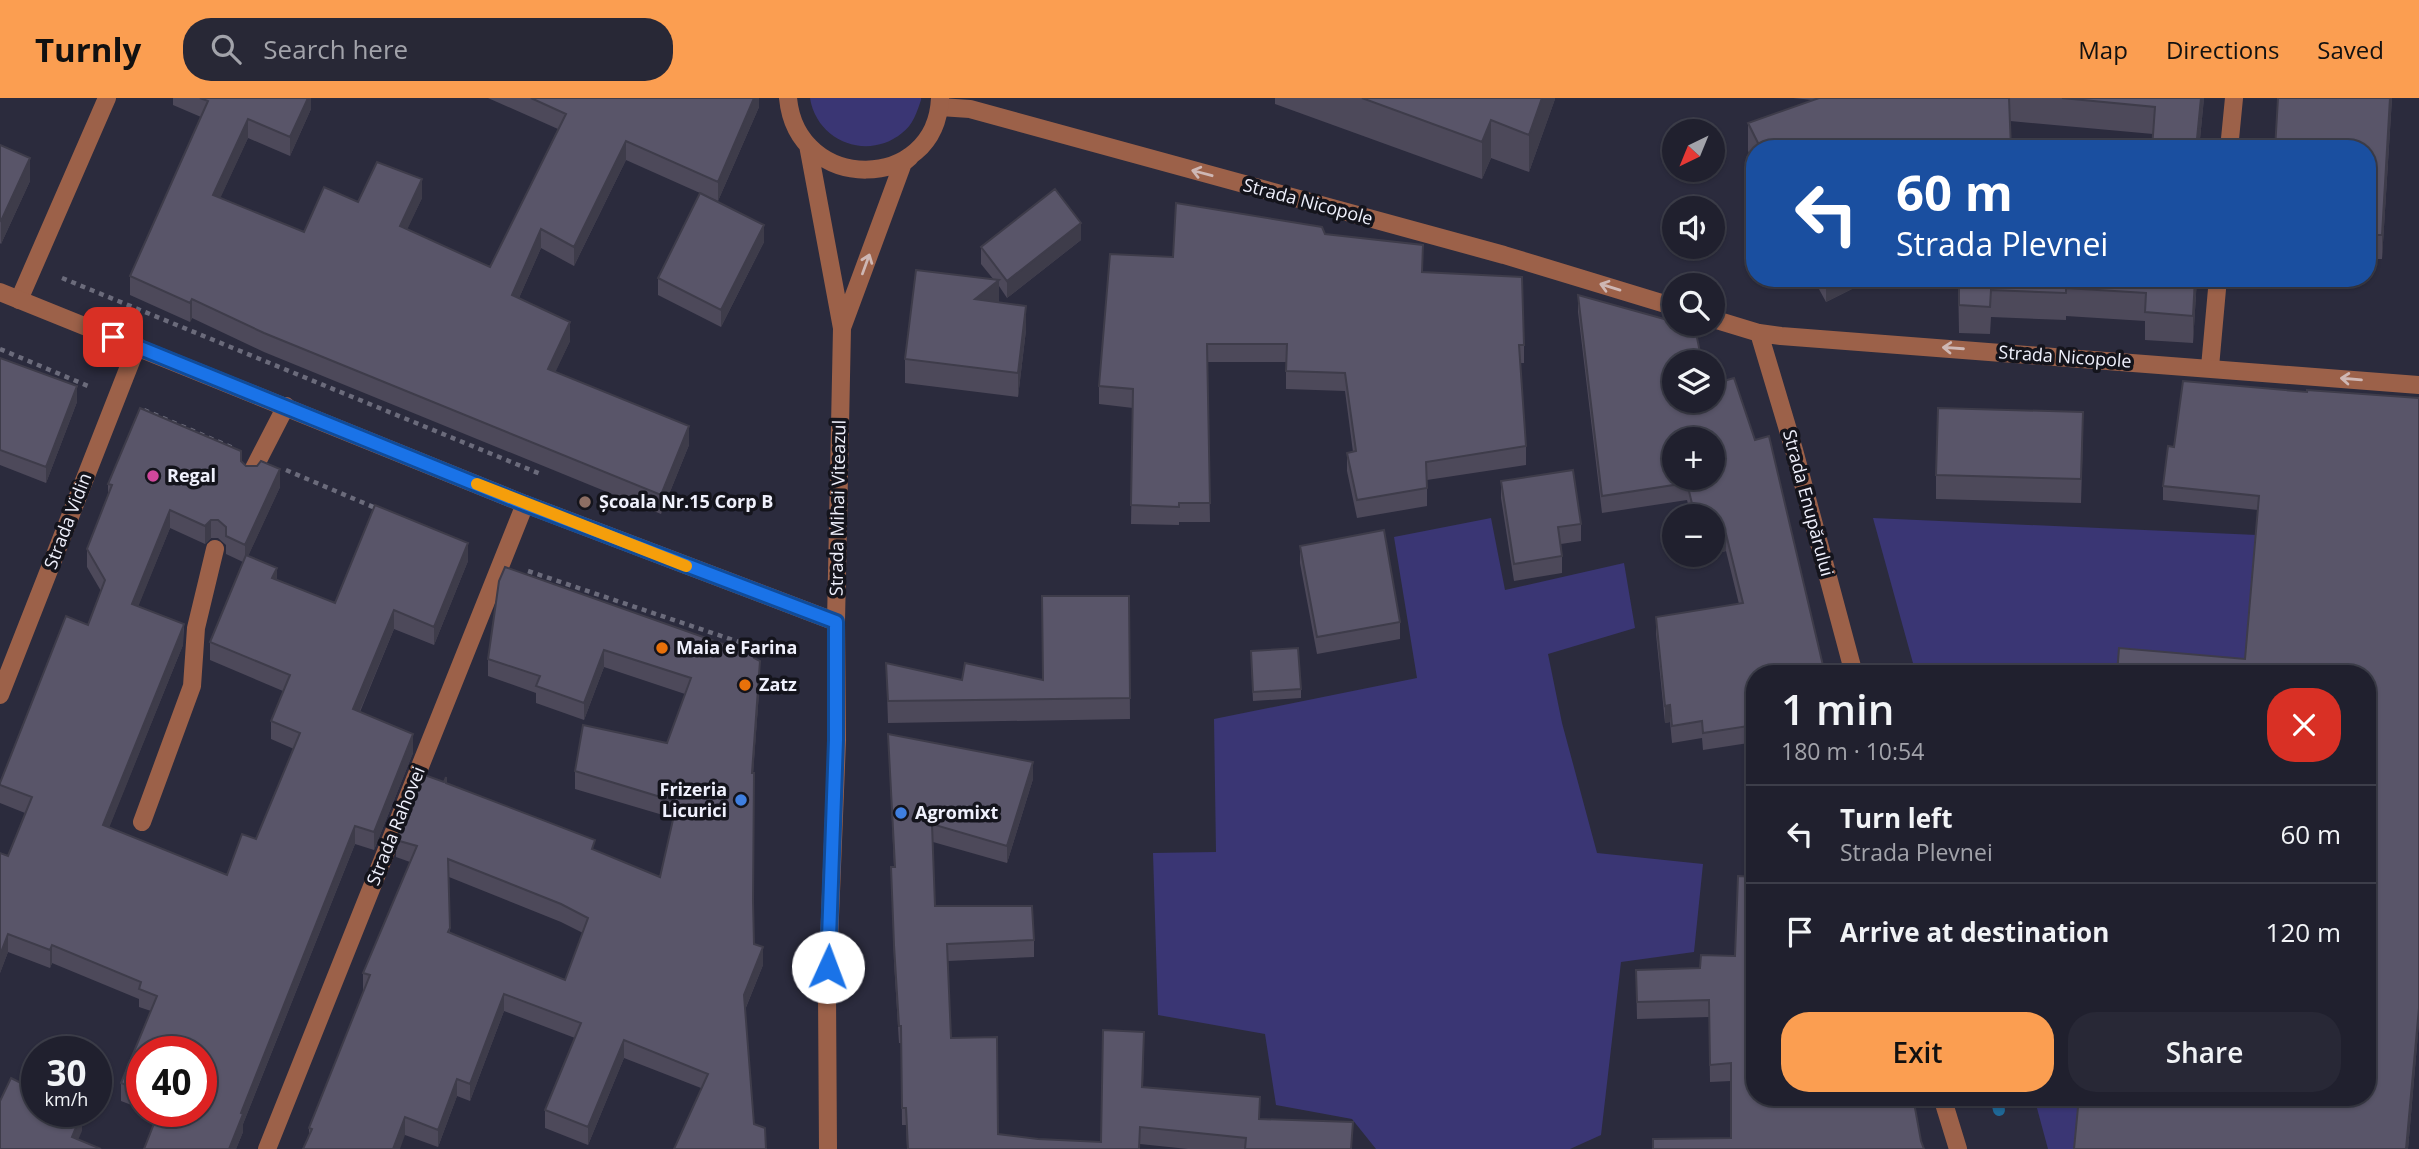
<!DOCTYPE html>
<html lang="en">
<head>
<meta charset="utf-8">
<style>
  body { margin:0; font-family:"Open Sans",sans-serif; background:#282836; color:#f1f3f6; height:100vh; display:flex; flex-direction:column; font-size:26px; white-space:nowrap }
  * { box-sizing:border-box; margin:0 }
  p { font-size:23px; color:#a2a3aa }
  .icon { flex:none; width:38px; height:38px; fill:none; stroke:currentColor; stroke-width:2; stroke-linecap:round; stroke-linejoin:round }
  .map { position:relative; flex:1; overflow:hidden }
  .sheet { position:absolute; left:1746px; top:567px; width:630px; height:441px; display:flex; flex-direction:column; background:#20202e; border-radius:28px; box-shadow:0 2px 5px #0004,0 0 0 2px #3d3e4a }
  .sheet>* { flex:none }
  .guide { position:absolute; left:1746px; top:42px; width:630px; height:147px; border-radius:28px; box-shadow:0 2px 5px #0004,0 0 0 2px #3d3e4a; background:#1a4fa0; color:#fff; overflow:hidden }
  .needle { width:46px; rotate:223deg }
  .buttons { position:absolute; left:1662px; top:21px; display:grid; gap:14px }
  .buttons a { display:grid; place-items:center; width:63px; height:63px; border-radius:50%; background:#20202e; box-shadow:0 2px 5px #0004,0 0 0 2px #3d3e4a; font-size:35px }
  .speed { position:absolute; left:21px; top:938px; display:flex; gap:14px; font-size:35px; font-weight:700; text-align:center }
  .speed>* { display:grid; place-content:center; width:91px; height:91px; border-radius:50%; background:#20202e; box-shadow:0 2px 5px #0004,0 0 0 2px #3d3e4a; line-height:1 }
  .speed small { font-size:18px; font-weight:400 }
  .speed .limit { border:10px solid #d22; background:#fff; color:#111 }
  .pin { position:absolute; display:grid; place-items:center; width:60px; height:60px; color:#fff; margin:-30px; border-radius:14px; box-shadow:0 4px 10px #0006 }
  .me { position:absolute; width:77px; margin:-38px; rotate:2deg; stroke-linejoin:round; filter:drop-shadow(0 0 5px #0008) }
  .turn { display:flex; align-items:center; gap:24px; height:147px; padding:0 35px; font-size:32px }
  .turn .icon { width:91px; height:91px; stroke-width:2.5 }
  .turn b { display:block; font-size:49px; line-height:60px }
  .round { display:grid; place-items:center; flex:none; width:74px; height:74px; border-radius:28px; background:#282836 }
  .overview { display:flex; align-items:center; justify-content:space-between; height:119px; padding:0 35px }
  h1 { font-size:42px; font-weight:600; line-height:52px }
  .primary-button { display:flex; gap:14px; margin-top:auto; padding:14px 35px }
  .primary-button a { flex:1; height:80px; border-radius:28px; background:#fb9e51; color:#111; font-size:28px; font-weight:600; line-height:80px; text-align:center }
  .primary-button a+a { background:#282836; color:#f1f3f6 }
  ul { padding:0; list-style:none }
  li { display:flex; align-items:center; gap:21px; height:98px; padding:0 35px; border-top:2px solid #3d3e4a }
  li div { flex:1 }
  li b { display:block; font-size:26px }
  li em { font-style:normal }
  header { display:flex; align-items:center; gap:42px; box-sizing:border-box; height:98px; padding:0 35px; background:#fb9e51; color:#111 }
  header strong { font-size:33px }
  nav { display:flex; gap:38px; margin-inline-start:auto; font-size:24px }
  .search { width:490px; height:63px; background:#282836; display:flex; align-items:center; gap:18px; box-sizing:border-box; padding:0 24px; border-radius:28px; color:#a2a3aa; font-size:26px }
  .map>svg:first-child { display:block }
</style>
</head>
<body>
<header>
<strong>Turnly</strong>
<div class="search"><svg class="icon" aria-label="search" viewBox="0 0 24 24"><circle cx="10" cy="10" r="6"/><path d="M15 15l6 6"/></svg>Search here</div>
<nav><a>Map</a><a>Directions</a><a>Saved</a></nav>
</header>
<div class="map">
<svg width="2419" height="1051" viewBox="0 0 2419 1051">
  <rect width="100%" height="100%" fill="#2b2b3d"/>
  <path fill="#3a3674" d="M810,0H921V2C917,14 913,27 902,35C868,63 817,44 810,0Z
    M1491,420L1505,492L1624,465L1635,530L1548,556L1562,625L1597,755L1703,766L1694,854L1621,864L1601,1037L1570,1051H1376L1352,1021L1276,1007L1265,936L1158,917L1153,755L1216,754L1214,621L1417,580L1394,439Z
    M1873,420L2257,437L2245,575L1916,576Z
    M2034,999H2080L2075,1051H2048Z"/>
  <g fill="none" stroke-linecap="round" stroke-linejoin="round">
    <path stroke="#1f6897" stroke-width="12" d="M1996,999L1999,1012"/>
    <path stroke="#6b6b7b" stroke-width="4.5" stroke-dasharray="5 5" stroke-linecap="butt" d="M62,180L543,377
      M0,251L88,288
      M144,312L233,350
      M286,372L378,411
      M528,473L763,552"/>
    <path stroke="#9c6149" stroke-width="18" d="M2229,51L2234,0
      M19,202L107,0
      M2210,269L2218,180
      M251,376L286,308
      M142,724L192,588L196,530L215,451"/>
    <path stroke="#9c6149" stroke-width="18" d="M940,9L970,11L1504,157L1675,209
      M1713,221L1759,235L1781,238L2419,287
      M1759,235L1794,352L1854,576
      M0,597L137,248
      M1942,999L1958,1051
      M267,1051L525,406"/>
    <path stroke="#9c6149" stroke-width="18" d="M788,0C797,96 936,95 940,0
      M808,47L842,230L836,524L837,642L827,895L828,1051
      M0,194L525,406L836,524
      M842,230L903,65L910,59"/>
  </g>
  <path fill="#4d495a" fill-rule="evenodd" d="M173,0H311V11L290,58L248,40L220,100L304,134L358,104L422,100L407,131L490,169L558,31L488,0H759V9L718,103L705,97L764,144L721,229L658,197V180L700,95L626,62L574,168L541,150L519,200L570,243L555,274L689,347L661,416L264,254L192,220L190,224L130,197V178L201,19L173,7Z
    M1275,0H1555V1L1529,74L1491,60L1482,81L1275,6Z
    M1793,0H2204L2199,51L2153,36L2010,23L2011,51H1755V67L1748,53V25L1813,2Z
    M2392,0L2382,161H2368V51Z
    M0,47L30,83L1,146L0,145Z
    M1325,136L1423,174L1524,247V265H1520L1526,348V367L1427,382V408L1357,420L1347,373V355L1353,354L1345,293L1286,291V264H1207L1210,424H1179V427L1131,426L1133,310L1099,306V288L1173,159Z
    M1081,142L1007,200L999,188V204L1026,232L1018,299L905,285V261L994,182L981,166V149Z
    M1813,180H1874L1826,204Z
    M1958,180H2197L2193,245L2145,242V223L2066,218V222L1991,219L1990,236L1959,235Z
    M1578,197L1675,264L1825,576H1755V644L1703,652L1702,640L1672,645L1670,624L1665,625L1656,536V519L1739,506L1726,453L1713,456V418H1691L1687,402L1602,415L1578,214Z
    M0,260L77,304L46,385L0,367Z
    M2307,294L2419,300V924L2408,1051L2245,561L2258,412L2163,402V388L2174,349Z
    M2083,338L2081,405L1936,401V377Z
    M241,363L246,368L280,389L248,458L277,482L335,505L468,463L434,547L394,531L360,614L413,655L374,752L355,746L243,1026V1034L236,1051H144L158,1018L147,1013H201L142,954V1011L121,1003V985L151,913L139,909V901L52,865L50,870L8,854L0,875V755L8,758L25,715L0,705V685L88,527L101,493L87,469V451L108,396V386ZM170,430L205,446L211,440H218L226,447V456L243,464L210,544V562L283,593L271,623V641L294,651L256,741L227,777L109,729L183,547L184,526L138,508Z
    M1501,383L1581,426V443L1561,446L1562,458V475L1514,483L1501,400Z
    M1300,448L1400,524V541L1317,556L1300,465Z
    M499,483L754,560L760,581L753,675L754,846L763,867L745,912L754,1026L766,1051L701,990L624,960L588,1047L545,1030V1012L575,940L504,913L470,1003L457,998L438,1049L405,1037H309V1030L364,893L363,892V875L410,764L396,759V742L446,685L595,752L660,779L673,720L575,691V673L667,645L685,596L604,569L584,622L536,605V595L488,578V561ZM449,779L561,824L583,835L565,882L450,835Z
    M1129,498L1130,621L888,625L886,565L962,582H1043Z
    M1251,562L1301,591V600L1253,603Z
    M888,636L1033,681L1007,765L933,744L935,808L1034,842V859L948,863L951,940L998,1036L1038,1041L1101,1044L1144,951L1143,989L1260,1021L1352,1051H1188L1140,1046V1051H907L906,1027H902L901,945H899L894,864L891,769H894Z
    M1749,702H1755V777L1749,719Z
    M1700,870L1921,1043L1731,1040V983L1710,984L1709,919L1637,921L1636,872Z"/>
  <path fill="#3e3c4a" d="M308,0H311V11L290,58V39Z
    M754,0H759V9L718,103V84Z
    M1542,0H1555V1L1529,74V37Z
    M2201,0H2204L2199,51H2196Z
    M2390,0H2392L2382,161V137Z
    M248,21V40L213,116V97Z
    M1491,22V60L1482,81V44Z
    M626,43V62L574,168V149Z
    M30,60V83L1,146V123Z
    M422,81V100L400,147V128Z
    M1081,125V142L1007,200V183Z
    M764,127V144L721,229V212Z
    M541,131V150L512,216V197Z
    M1826,180H1874L1826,204Z
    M2195,180H2197L2193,245V218Z
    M999,182V206L975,201Z
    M192,201V220L190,224V205Z
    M1026,208V232L1018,299V275Z
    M570,224V243L548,290V271Z
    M77,288V304L46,385V369Z
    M689,328V347L661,416V397Z
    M280,371V389L245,465V447Z
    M170,412V430L132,524V506Z
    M211,422V440L205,446V428Z
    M1726,436V453L1713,456V439Z
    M468,445V463L434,547V529Z
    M277,470V488L272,480Z
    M394,512V531L353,629V611Z
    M183,529V547L103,745V727Z
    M604,552V569L584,622V605Z
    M760,563V581L752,692V675Z
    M1670,607V624L1665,625V608Z
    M413,636V655L374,752V734Z
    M1033,664V681L1007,765V748Z
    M355,728V746L243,1026V1034L236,1051H229L241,1015Z
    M8,836V854L0,875V857Z
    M52,847V865L50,870V852Z
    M763,849V867L744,914V897Z
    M504,896V913L470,1003V986Z
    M2419,910V924L2408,1051H2406Z
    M624,942V960L588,1047V1029Z
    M457,981V998L438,1049V1032Z
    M82,1015V1033L74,1051L72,1039Z
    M405,1019V1037L400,1051H393Z"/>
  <path fill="#595569" stroke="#3e3c4a" stroke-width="2" fill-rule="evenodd" d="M200,0H308L290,39L248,21L213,97L304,134L324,89L358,104L377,64L422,81L400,128L490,169L566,16L531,0H754L718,84L626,43L574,149L541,131L512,197L570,224L548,271L689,328L661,397L264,235L192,201L190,205L130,178L208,3Z
    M1362,0H1542L1529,37L1491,22L1482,44Z
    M1819,0H2009L2011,51H1761L1748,25Z
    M2062,0H2201L2196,51H2152L2155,9Z
    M2278,0H2390L2382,137H2368V51H2275Z
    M0,47L30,60L1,123L0,122Z
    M1055,91L1081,125L1007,183L981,149Z
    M700,95L764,127L721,212L658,180Z
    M1176,105L1322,129L1325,136L1423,147L1422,174L1522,179L1524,247H1519L1526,348L1426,364L1427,390L1357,402L1347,355L1356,353L1345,275L1286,273L1287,246H1207L1210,405H1179V409L1131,407L1133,291L1099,288L1110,156L1173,159Z
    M916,172L999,182L975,201L1026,208L1018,275L905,261Z
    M1959,180H2195L2193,218L2145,214L2146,195L2066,190V195L1991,192L1990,209L1959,207Z
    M1578,197L1675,224V226H1679L1695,230L1702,264H1675V303H1713V286L1734,280L1755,342L1769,338L1825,576H1755V627L1703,635L1702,623L1672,628L1670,607L1665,608L1656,519L1743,505L1726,436L1713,439V418H1695L1687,385L1602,398ZM1675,341H1713V380H1675Z
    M0,260L77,288L46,369L0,352Z
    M2183,283L2307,294V292L2419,300V910L2406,1051H2074L2079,999H2368V576H2117L2119,550L2245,561L2259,398L2163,388L2168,348L2174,349Z
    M140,310L241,353V363L246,368H257L261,363L280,371L245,447L226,438V429L218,422H211L205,428L170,412L132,506L184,526L183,529L103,727L227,777L242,736L256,741L300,635L271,623L290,577L210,544L246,457L277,470L272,480L335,505L375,407L468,445L434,529L394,512L353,611L413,636L374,734L355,728L241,1015L243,1016L229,1051H144L159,1013H201V954H142V993L121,985L157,898L139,891L141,884L52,847L50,852L8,836L0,857V755L8,758L32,699L0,687V685L66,518L88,527L105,482L87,451L112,387L108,386Z
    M1938,310L2083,314L2081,381L1936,377Z
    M1573,372L1581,426L1558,429L1562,458L1514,466L1501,383Z
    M1384,432L1400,524L1317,539L1300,448Z
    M505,469L754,557V560L760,563L752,675H754L753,803L754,846L763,849L744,897L754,1026L765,1030L766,1051H674L708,976L624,942L588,1029L545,1012L581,925L504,896L470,986L457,981L438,1032L405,1019L393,1051H303L312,1031L309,1030L370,877L363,875L417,748L396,742L422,676L444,684L446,679V685L595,742L592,751L660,779L677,704L575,673L583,627L667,645L691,580L604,552L584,605L536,588L540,578L488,561L499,483ZM448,761L561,806L588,820L565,882L448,834L450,830Z
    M1042,498H1129L1130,600L888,603L886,565L962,582L965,565L1043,582Z
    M1298,550L1301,591L1253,594L1251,553Z
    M888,636L1033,664L1007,748L932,726L935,808H1032L1034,842L947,846L951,940L997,939L998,1036L1038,1041L1101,1044L1103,932L1144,934L1142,989L1260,999L1259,1021L1353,1024L1351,1051H1245L1246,1040L1140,1029L1139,1051H908L906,1010H902L901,928H899L894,847L891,769H895Z
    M1749,702H1755V760Z
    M1738,778L1755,779V999H1913L1921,1043L1924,1051H1653V1041L1731,1040V965L1710,967L1709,902L1637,904L1636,872L1700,870L1701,857L1735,858Z
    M11,980L37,993V1013H79L82,1015L72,1039L101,1051H0V1003Z"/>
  <defs><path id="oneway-shaft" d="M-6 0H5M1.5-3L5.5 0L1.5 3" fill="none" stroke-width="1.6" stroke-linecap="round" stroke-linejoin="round" transform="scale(1.75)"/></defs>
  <g stroke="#ceb7b4">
    <use href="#oneway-shaft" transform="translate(1202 75) rotate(-165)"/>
    <use href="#oneway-shaft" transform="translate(866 166) rotate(-70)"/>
    <use href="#oneway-shaft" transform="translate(1610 189) rotate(-163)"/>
    <use href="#oneway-shaft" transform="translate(1953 250) rotate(-176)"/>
    <use href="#oneway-shaft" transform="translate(2351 281) rotate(-175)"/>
  </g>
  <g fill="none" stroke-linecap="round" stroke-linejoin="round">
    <defs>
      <path id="route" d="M113,239L525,406L836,524V642L828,869"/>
    </defs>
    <use href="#route" stroke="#114b97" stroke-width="18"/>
    <use href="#route" stroke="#1a73e8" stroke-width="12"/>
    <path stroke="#f59e0b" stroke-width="12" d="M477,386L686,468"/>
  </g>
  <circle fill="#d1479c" stroke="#14141c" stroke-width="2.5" cx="153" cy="378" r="7"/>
  <circle fill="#8d6e63" stroke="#14141c" stroke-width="2.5" cx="585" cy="404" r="7"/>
  <g fill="#e8710a" stroke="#14141c" stroke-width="2.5">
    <circle cx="662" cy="550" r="7"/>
    <circle cx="745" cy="587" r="7"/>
  </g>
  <g fill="#3f7fe0" stroke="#14141c" stroke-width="2.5">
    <circle cx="741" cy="702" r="7"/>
    <circle cx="901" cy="715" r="7"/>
  </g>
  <g text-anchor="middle" stroke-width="7" stroke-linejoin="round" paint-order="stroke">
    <g font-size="18" fill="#eff0fc" stroke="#14141c">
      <text transform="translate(1308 104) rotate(15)" y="6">Strada Nicopole</text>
      <text transform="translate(2065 259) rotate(4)" y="6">Strada Nicopole</text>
      <text transform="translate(1808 405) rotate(75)" y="6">Strada Enupărului</text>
      <text transform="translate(838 410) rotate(-89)" y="6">Strada Mihai Viteazul</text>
      <text transform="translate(68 423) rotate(-69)" y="6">Strada Vidin</text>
      <text transform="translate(396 728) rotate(-68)" y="6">Strada Rahovei</text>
    </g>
    <g font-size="18" font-weight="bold" fill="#eff0fc" stroke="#14141c" text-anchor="start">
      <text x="167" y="384">Regal</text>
      <text x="599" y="410">Școala Nr.15 Corp B</text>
      <text x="676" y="556">Maia e Farina</text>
      <text x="759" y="593">Zatz</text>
      <text x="727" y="698" text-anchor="end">Frizeria<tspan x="727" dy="21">Licurici</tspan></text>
      <text x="915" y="721">Agromixt</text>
    </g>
  </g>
</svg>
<div class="buttons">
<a><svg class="needle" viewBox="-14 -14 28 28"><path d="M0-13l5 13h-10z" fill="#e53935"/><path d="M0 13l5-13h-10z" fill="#a2a3aa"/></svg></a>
<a><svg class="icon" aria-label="sound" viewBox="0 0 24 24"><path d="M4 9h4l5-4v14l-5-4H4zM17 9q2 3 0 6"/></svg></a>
<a><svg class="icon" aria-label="search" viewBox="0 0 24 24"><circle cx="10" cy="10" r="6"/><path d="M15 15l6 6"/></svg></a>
<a><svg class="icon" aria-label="layers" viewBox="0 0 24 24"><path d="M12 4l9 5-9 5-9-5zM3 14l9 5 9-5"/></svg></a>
<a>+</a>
<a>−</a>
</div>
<div class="speed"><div>30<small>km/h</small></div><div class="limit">40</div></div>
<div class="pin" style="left:113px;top:239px;background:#d93025"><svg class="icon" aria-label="arrive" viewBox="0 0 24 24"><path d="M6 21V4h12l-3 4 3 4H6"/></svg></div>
<svg class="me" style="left:828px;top:869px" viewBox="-20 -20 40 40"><circle r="19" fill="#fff"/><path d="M0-13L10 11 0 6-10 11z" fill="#1a73e8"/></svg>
<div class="guide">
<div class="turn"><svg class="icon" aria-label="left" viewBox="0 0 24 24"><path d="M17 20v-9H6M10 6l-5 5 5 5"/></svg><div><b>60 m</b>Strada Plevnei</div></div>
</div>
<section class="sheet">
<div class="overview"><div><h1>1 min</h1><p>180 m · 10:54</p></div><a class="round" style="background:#d93025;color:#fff"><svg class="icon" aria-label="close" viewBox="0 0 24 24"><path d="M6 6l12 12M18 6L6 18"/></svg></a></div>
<ul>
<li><svg class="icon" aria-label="left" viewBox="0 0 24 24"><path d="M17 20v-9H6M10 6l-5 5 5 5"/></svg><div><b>Turn left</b><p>Strada Plevnei</p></div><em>60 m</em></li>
<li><svg class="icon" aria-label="arrive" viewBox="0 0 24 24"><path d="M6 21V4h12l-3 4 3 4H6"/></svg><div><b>Arrive at destination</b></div><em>120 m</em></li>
</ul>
<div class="primary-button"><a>Exit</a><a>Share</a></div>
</section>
</div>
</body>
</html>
